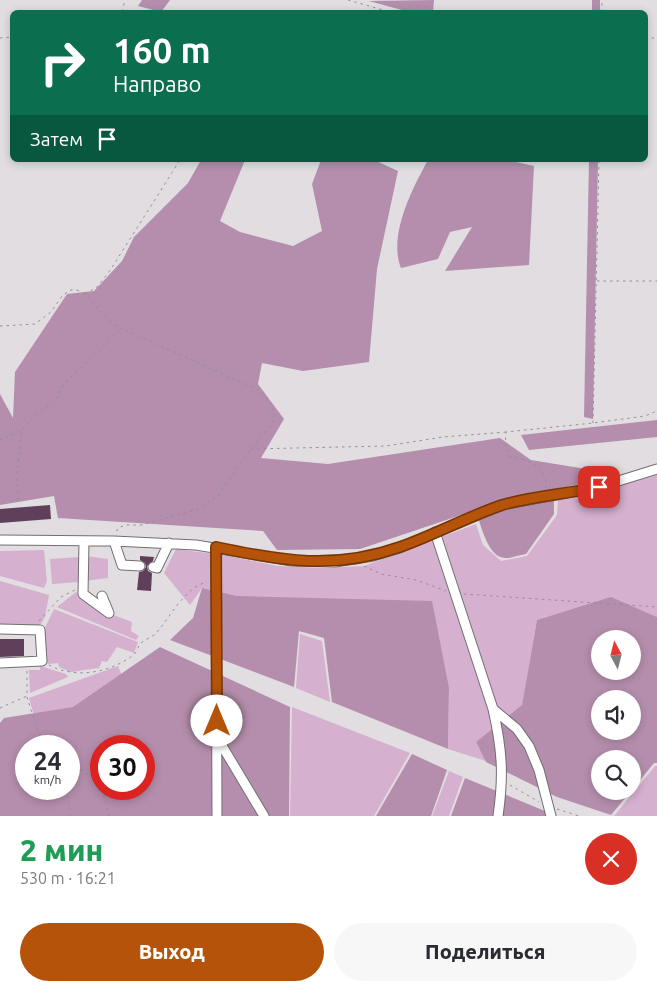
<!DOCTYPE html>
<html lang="ru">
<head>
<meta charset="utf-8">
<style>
  body { margin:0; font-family:Ubuntu,sans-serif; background:#f7f7f7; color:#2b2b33; height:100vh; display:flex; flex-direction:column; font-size:19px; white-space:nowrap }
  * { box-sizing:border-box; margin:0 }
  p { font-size:16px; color:#7c7c81 }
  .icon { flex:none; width:28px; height:28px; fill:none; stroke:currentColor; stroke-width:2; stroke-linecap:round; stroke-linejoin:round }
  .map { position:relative; height:816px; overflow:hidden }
  .details { display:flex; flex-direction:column; background:#fff; flex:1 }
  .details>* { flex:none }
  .banner { position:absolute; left:10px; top:10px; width:638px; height:152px; border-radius:8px; box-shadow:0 2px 8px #0003; background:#0b6e4f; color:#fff; overflow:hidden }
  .needle { width:32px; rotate:353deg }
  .fabs { position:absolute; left:591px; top:630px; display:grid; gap:10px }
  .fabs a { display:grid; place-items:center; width:50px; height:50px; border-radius:50%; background:#fff; box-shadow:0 2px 8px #0003; font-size:25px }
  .speed { position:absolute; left:15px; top:735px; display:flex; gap:10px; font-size:25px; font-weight:700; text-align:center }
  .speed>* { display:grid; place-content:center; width:65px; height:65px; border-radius:50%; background:#fff; box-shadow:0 2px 8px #0003; line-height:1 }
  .speed small { font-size:12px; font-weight:400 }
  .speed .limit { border:8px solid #d22; background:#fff; color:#111 }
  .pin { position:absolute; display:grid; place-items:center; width:42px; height:42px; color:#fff; margin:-21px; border-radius:10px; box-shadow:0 2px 8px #0006 }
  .me { position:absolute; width:55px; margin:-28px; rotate:0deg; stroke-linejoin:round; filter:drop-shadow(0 0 4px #0008) }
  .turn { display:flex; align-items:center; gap:18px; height:105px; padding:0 20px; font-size:22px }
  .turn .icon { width:65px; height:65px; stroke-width:2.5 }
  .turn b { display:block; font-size:35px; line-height:42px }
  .then { display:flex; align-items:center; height:48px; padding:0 20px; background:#0003; gap:10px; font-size:19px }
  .round { display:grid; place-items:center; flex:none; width:52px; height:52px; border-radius:26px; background:#f7f7f7 }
  .head { display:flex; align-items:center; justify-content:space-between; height:85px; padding:0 20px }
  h1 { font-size:30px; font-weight:800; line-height:38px; color:#1e9e55 }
  .button { display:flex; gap:10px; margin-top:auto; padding:10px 20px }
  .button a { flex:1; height:58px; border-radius:30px; background:#b45309; color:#fff; font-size:20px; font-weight:800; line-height:58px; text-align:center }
  .button a+a { background:#f7f7f7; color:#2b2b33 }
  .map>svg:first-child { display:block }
</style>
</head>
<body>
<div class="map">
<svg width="657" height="816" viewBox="0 0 657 816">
  <rect width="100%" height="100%" fill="#e2dde1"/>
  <path fill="#d6b0cf" d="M657,473V617L611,598L537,620L522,706L476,742L486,761L448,749L449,688L238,596L202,588L190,605L164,573L176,549L223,555L278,566L323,568L364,566L476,524L483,545L501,561L527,556L557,515L558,500L602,491Z
    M44,550L47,581L44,588L0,576V551Z
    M86,556L108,559V578L85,581Z
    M79,557V582L52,584L50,559Z
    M0,581L49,595L45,617L39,627L0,626Z
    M76,592L103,611L132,622L131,631L139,636L136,640L57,607Z
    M54,609L138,642L134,653L117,647L107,662L102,661L99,668L71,672L59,667L58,663L49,664L44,661L43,632Z
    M300,634L322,641L330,702L296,688Z
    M40,666L66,674L68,677L30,693L29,670H40Z
    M118,666L124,681L37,726L29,698Z
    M292,707L410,753L374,816H290Z
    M655,766H657V816H614Z
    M449,771L463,777L449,816H432Z"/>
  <path fill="#b48eac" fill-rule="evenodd" d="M142,0H170L161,12L138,6Z
    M434,0L433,12H409L369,1Z
    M592,0H600V12H592Z
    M201,160H245L220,221L240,232L293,246L322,231L312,184L321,160H374L398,171L377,269L369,362L303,371L262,363L258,384L284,419L261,458L328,464L500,438L531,460L592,470L593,481L554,490V514L526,554C519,555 512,558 506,558C488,559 480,523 476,510L360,549L277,550L263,531L58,518L54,496L0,505V394L13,418L15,372L67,294L94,291L122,261L134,237L188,183Z
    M428,160H507L534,166L529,265L445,271L472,227L450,232L438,259L401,268C388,236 412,189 428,160Z
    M589,160H598L593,419L584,417Z
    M657,420V437L529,450L521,435Z
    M202,588L238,596L432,601L449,688L448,749L332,702L324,638L299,631L294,687L170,640L193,618Z
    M611,597L657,617V763H654L633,789L632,759H600V791H631L611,815L557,797L486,762L476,742L522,705L537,620ZM600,639H632V671H600ZM600,699H632V731H600Z
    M160,647L290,707L289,816H0V723L4,718L73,707ZM26,746H69V789H26ZM101,746H144V789H101Z
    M412,754L447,770L431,816H376Z
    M465,778L557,816H451Z"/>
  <path fill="#603f5a" d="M50,505L51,519L0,523V509Z
    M140,556L154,557L153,561L147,566L148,571L152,573L151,591L137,590L139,572L143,571L146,567L145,563L140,560Z
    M0,639H24V656L0,657Z"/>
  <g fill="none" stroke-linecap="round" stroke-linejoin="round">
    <defs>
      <path id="minor" d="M435,532L493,709L517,729L529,746L539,770L551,816
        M0,540L114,541L196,545L292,561L335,562L373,556L402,547L502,505L599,487L657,469
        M84,541L83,594L109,613L102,596
        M114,541L122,565L140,566
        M216,547L217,816
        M153,567L157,568L169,543
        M0,629L40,630L42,661L0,663
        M493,709C502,749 504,775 498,816
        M218,739L264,816"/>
    </defs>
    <use href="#minor" stroke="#726e71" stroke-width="11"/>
    <path stroke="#938f92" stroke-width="1" stroke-dasharray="2.5 4" stroke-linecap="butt" d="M348,0L390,12
      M122,12L125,0
      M602,12V0
      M0,38L12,37
      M645,38H657
      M597,281H657
      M85,294L97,287L111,269L180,160
      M0,326L35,324L51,312L62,296L70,290H77L85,294L112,324L256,389L270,401L274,411V421L242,461L218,496L199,509L141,525H125L118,528L116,533
      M593,423L599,160
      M0,440L21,431
      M251,449L386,446L443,437L506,432
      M546,488C546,464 530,461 509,456L505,447L506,432L593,423L645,416L657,411
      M18,500L17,472L22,430L34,416L54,402L64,384L121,329
      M364,566L381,574L416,580L446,591
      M464,594L657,607
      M39,621L61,597L75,590
      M49,665C75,679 109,673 132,656C137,653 137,647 141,643C146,639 153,637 157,632C171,616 185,587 207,582
      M27,697L38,732L51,746
      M0,708L27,696V669
      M69,763L95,778L101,785
      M510,785L539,802
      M67,789L71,816
      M102,789L109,816
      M557,809L579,816"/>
    <use href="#minor" stroke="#fff" stroke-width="9"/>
  </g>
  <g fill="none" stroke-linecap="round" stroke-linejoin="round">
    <defs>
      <path id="route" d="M217,721L216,547C282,561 335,570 400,547C434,535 467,517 502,505C533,496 567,494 599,487"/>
    </defs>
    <use href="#route" stroke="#753606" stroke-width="12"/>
    <use href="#route" stroke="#b45309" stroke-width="9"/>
  </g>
</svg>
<div class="fabs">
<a><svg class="needle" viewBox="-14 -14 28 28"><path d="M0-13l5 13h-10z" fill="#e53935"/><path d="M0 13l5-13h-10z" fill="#7c7c81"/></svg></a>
<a><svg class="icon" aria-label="sound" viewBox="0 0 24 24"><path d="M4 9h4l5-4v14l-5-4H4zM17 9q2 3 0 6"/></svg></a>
<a><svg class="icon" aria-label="search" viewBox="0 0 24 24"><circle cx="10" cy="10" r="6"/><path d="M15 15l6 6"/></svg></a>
</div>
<div class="speed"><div>24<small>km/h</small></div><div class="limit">30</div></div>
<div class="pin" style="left:599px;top:487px;background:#d93025"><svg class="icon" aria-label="arrive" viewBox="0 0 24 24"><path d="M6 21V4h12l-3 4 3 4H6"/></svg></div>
<svg class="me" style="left:217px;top:721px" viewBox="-20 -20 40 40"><circle r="19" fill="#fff"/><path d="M0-13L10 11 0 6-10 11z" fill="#b45309"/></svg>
<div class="banner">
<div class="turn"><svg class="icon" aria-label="right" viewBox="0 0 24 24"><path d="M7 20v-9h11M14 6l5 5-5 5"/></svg><div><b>160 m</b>Направо</div></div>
<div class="then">Затем<svg class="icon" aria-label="arrive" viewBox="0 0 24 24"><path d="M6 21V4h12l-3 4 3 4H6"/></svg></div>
</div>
</div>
<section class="details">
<div class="head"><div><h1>2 мин</h1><p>530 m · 16:21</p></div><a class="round" style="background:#d93025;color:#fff"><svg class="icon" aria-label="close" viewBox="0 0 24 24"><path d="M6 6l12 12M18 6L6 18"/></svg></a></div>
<div class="button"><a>Выход</a><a>Поделиться</a></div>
</section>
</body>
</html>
